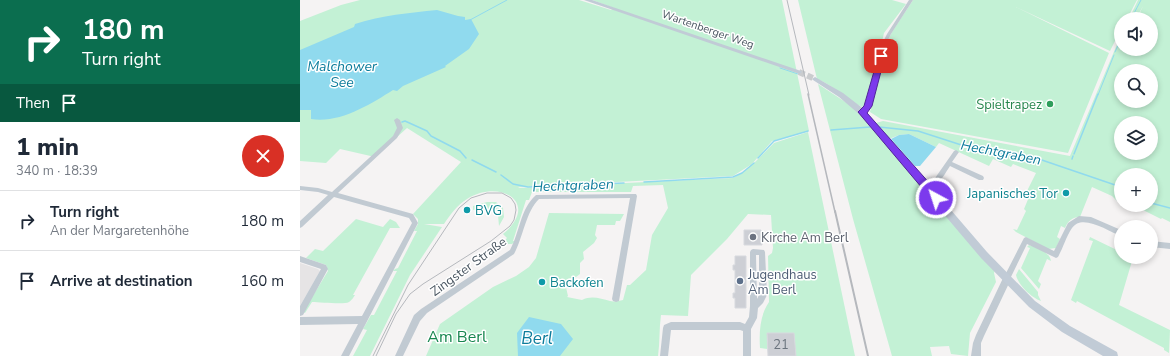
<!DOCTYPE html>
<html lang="en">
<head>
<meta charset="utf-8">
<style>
  body { margin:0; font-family:"Nunito Sans",sans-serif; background:#f6f6f7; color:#1f2937; height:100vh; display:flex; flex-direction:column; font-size:15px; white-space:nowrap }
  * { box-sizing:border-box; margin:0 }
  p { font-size:13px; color:#747a83 }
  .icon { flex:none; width:22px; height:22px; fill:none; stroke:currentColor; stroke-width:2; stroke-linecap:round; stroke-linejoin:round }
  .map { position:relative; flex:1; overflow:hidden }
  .details { display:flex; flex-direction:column; background:#fff; width:300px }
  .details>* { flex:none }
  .banner { background:#0b6e4f; color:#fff; overflow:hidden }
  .tools { position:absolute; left:814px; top:12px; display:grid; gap:8px }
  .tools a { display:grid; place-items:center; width:44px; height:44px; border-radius:50%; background:#fff; box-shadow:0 2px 6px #0003; font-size:20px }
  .pin { position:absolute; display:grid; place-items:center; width:34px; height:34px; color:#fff; margin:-17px; border-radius:8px; box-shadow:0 2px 6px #0006 }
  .me { position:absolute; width:44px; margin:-22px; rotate:320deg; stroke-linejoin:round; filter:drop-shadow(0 0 3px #0008) }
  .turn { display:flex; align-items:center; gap:14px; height:84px; padding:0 16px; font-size:18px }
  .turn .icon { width:52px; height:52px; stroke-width:2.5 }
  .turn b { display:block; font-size:28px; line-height:34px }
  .then { display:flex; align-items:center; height:38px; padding:0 16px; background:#0003; gap:8px; font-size:15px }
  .round { display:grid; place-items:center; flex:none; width:42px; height:42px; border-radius:21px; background:#f6f6f7 }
  .summary { display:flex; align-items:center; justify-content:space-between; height:68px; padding:0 16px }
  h1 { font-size:24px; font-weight:800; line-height:30px }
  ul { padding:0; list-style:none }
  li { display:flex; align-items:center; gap:12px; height:60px; padding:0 16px; border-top:1px solid #e0e1e3 }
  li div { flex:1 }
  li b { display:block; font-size:15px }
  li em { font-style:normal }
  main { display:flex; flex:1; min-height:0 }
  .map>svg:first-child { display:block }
</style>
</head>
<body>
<main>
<section class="details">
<div class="banner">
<div class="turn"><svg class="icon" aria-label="right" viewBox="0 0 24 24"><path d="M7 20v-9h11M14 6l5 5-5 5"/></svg><div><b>180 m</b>Turn right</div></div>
<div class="then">Then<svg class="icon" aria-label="arrive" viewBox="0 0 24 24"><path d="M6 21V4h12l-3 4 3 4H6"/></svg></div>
</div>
<div class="summary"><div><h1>1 min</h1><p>340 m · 18:39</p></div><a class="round" style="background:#d93025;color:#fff"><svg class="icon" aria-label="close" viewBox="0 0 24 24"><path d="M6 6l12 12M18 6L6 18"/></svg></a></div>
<ul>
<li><svg class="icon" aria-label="right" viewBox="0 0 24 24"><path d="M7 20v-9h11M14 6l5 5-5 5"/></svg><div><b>Turn right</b><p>An der Margaretenhöhe</p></div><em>180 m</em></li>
<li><svg class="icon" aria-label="arrive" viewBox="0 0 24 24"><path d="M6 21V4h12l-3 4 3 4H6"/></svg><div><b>Arrive at destination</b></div><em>160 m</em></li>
</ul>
</section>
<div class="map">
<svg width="870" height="356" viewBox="0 0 870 356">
  <rect width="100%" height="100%" fill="#f5f3f3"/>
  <path fill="#e6e4e5" d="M0,263L18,269L20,271L0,306Z"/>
  <path fill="#c3f1d5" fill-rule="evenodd" d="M60,0H279L311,10L314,8L292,0H482L509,131L472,141L452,164L433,176L220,187L218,188L433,178L442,173L453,164L474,143L508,132L555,356H496L493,333H467V349L460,348C459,332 460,315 469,302L468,256L472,253L473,248L471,215L448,214L427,239L391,275L388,316L361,315C359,329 360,342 358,356H126L140,324L193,287L216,276L229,267L236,258L249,213L324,214L320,221H316L315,225H297L295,235L297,238L294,243L283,252L284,259L280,263V274L276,277L268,279L265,283L268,296L267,297L282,300C292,295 301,299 310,301C314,302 319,301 323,300L327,285H330L346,270L352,235L368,208L363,185L333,186L331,192H232L229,200H226L213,241H216L212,244H204L203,242L207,238L203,234C241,203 200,178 167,199C157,205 150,215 144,224H124L142,227L110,275L70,356H53L67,330L63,329L71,315H74L97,271H93L95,269L98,268L117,231H114L118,224V219L113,214L161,162L107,128L75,157L40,149L26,163L0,161V21L41,5Z
    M498,0H592L606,4L584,33L569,98L565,106L562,107C546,100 534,85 517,79Z
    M613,0H837L827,19H821V29L810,51L716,7L809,53L768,153L581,119L570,112L585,46L592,32Z
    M838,0H870V222L862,218L861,219L837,207L836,209L826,205H851V175H821V203L816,200L812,196L792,187L780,217C772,217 768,221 765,228L761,226L757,237L760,239L756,248L748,249L716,232L713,229L717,230L726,211L724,209L729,197L725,195L736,173L713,164L711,167L693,159L689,166L639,143L636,147L609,134L599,135L589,139L576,123L583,121L770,156L821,35V49H851V19H837L843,6L836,19H829ZM821,71H851V101H821ZM821,123H851V153H821Z
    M518,84L553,107L695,270L694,273L696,282L670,333L668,356L651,354L649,346L630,347L632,356H592L553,219Z
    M187,202H196L203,208L204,217L199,226L198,215C192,207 182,208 173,210V206Z
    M56,219L83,227L90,219L96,222L100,228H90L53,295H55C54,297 51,301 49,302C44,305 20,302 12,302L5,313L3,312L28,271L26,265L6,258L15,249L23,251Z
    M790,237L821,252V257L835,258L834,261H832L819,305L870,330L869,353L864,350V348L777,301L776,303L771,300L793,241L789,240Z
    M729,245C736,247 750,252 751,261L747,259L738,281L741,284L739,289L721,268L730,248L727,247Z
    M719,269L738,292V295L741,301C732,298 718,285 716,275Z"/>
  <path fill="#90daee" d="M137,10L158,16L165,17V20L171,19L179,34L169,49L145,66L146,67L103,86L97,91L93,90C71,104 39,124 11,119V110H0V50L54,27L55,24C82,15 109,13 137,10Z
    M609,134L636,147L620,166H615L591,139L599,135Z
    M229,317L261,324L273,339L260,356H218L217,333Z"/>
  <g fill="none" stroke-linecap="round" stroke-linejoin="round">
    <path stroke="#90daee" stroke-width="1" d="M831,19L841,0
      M170,20L207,0
      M815,52L821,39
      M480,68L498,74
      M798,95L814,55"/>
    <path stroke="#90daee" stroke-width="1.5" d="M102,122L105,121L127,131L131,136L160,151L166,158
      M579,127L618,131L680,151L733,157L821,187
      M531,130L570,127
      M774,154L798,94
      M458,158L474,141L508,131
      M772,159L773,156
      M172,160L196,172
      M201,175L213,184L228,187L324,183
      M344,182L433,177L442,173L454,163
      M851,203L870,208"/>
  </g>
  <path fill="#cdcfd5" stroke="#d7d9de" d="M444,230H461L462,245H444Z
    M435,256H446V308H435V298H433V293H435V270H433V265H435Z
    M467,333H494L496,356H468Z"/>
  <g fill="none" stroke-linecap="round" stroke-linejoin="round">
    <path stroke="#caccce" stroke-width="6" stroke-dasharray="6 3" stroke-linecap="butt" d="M499,72L515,79"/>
    <path fill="#c1cad2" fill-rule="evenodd" d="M609,0H613L591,34L586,44L571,106L567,112L562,114L560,113L559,112L560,111L563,110L565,106L582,44L587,34Z
      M97,118L100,120L103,128L97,138L38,193L113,214L118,223L49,356H41L58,324L0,325V317L62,316L112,223L109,218L34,197L2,227L0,228V221L28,195L18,192L0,190V186L18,188L32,192L93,136L97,128L94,120Z
      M656,150L659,152L652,162L683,176L684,178L683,180H679L650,166C644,175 637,190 625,189L624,187L625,185L633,181L654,151Z
      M334,194H336L337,196L319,301L316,302L313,301L312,299L330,198L239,199C226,211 223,238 214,254L127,313L120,321L103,356H95L114,315L121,309L210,250C220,232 220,209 236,195Z
      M779,216L791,217L821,230V236C808,231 782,213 772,228C766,237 763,248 758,257L756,258L754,257L727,244L709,281L707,282L705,281L703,279L724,238L726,237L754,251L768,223Z
      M851,241L870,243V249L851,247Z
      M453,249L464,250L465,252L467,295L463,303L458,308L457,318L451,329V356H443V331L440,330H371L368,356H360L363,328L364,325L371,322H440L445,324L449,317L450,306V252L451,250ZM456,255H459V295L457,299Z
      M0,256L26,265L28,269L3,315L0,316V306L21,269L0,262Z"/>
    <path fill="#c1cad2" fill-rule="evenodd" d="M707,275L710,276L711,279L684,336L681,343V356H671L673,343L676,335L704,276Z"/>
    <path fill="#c1cbd6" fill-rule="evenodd" d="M284,0H292L501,71L502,72L499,74L497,73Z
      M515,77L543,93L565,110L687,252L735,301L770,326L817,352L818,356H803L762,332L729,307L681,258L559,114L539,97L513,80L512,79Z"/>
    <path stroke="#b5b8bd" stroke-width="1" d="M73,356L108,285L159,208L171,198L187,193H202L211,198L215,204L216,210L214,220L210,226L191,241L123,284L110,294L96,314L76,356"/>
    <path stroke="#b5b8bd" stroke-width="1" d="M487,0L509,95"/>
    <path stroke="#b5b8bd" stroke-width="1.5" d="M508,94L535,212"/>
    <path stroke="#b5b8bd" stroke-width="2" d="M535,211L568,356"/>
  </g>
  <path fill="#7c3aed" stroke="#51269a" d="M579,54H584L585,56L572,106L567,113L640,195L641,198L640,201H633L558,112L564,106Z"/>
  <circle fill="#2e9e5b" stroke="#fff" stroke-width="1.5" cx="750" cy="104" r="4"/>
  <g fill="#0f9aa8" stroke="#fff" stroke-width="1.5">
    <circle cx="766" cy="193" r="4"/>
    <circle cx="167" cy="210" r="4"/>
    <circle cx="242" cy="282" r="4"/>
  </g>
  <circle fill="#6b7280" stroke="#fff" stroke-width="1.5" cx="453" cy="237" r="4"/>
  <circle fill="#5c6f8a" stroke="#fff" stroke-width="1.5" cx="440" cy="281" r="4"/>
  <g text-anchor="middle" stroke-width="3" stroke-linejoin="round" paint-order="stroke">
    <g font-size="11" fill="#4a5661" stroke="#fff">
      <text transform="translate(408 29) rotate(19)" y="4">Wartenberger Weg</text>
    </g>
    <g font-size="13" fill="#27864d" stroke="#fff" text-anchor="end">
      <text x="742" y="109">Spieltrapez</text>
    </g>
    <g font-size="13" fill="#0d838f" stroke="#fff" text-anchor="start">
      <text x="758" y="198" text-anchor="end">Japanisches Tor</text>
      <text x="175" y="215">BVG</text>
      <text x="250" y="287">Backofen</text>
    </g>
    <g font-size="13" fill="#5b616d" stroke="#fff" text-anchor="start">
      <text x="461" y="242">Kirche Am Berl</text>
    </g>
    <g font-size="13" fill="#4a5661" stroke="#fff">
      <text transform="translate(168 266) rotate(-36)" y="5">Zingster Straße</text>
    </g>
    <g font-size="13" fill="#4e5e75" stroke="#fff" text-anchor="start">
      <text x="448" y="279">Jugendhaus<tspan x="448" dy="15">Am Berl</tspan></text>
    </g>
    <g font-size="13" fill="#6b747e">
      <text x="481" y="349">21</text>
    </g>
    <g font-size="14" font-style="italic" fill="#0c7c9b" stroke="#fff">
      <text x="42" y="71">Malchower<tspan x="42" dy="16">See</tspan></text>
      <text transform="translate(701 152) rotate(11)" y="5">Hechtgraben</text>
      <text transform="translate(273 185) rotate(-2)" y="5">Hechtgraben</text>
    </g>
    <g font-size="16" fill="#17864f" stroke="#fff">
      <text x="157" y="342">Am Berl</text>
    </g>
    <g font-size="17" font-style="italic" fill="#0c7c9b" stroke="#fff">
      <text x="237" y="344">Berl</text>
    </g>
  </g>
</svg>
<div class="tools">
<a><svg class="icon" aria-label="sound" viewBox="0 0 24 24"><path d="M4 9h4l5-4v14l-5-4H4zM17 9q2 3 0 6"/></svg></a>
<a><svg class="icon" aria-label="search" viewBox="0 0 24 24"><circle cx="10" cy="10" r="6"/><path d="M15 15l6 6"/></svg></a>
<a><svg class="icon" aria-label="layers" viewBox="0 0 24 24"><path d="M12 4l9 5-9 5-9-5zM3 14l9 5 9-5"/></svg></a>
<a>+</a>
<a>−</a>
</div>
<div class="pin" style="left:581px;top:56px;background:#d93025"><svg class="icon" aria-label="arrive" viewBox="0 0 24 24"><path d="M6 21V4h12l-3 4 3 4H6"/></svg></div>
<svg class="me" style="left:636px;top:198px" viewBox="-20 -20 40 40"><circle r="17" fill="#7c3aed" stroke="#fff" stroke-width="3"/><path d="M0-11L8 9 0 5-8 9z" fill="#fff"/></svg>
</div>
</main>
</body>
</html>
